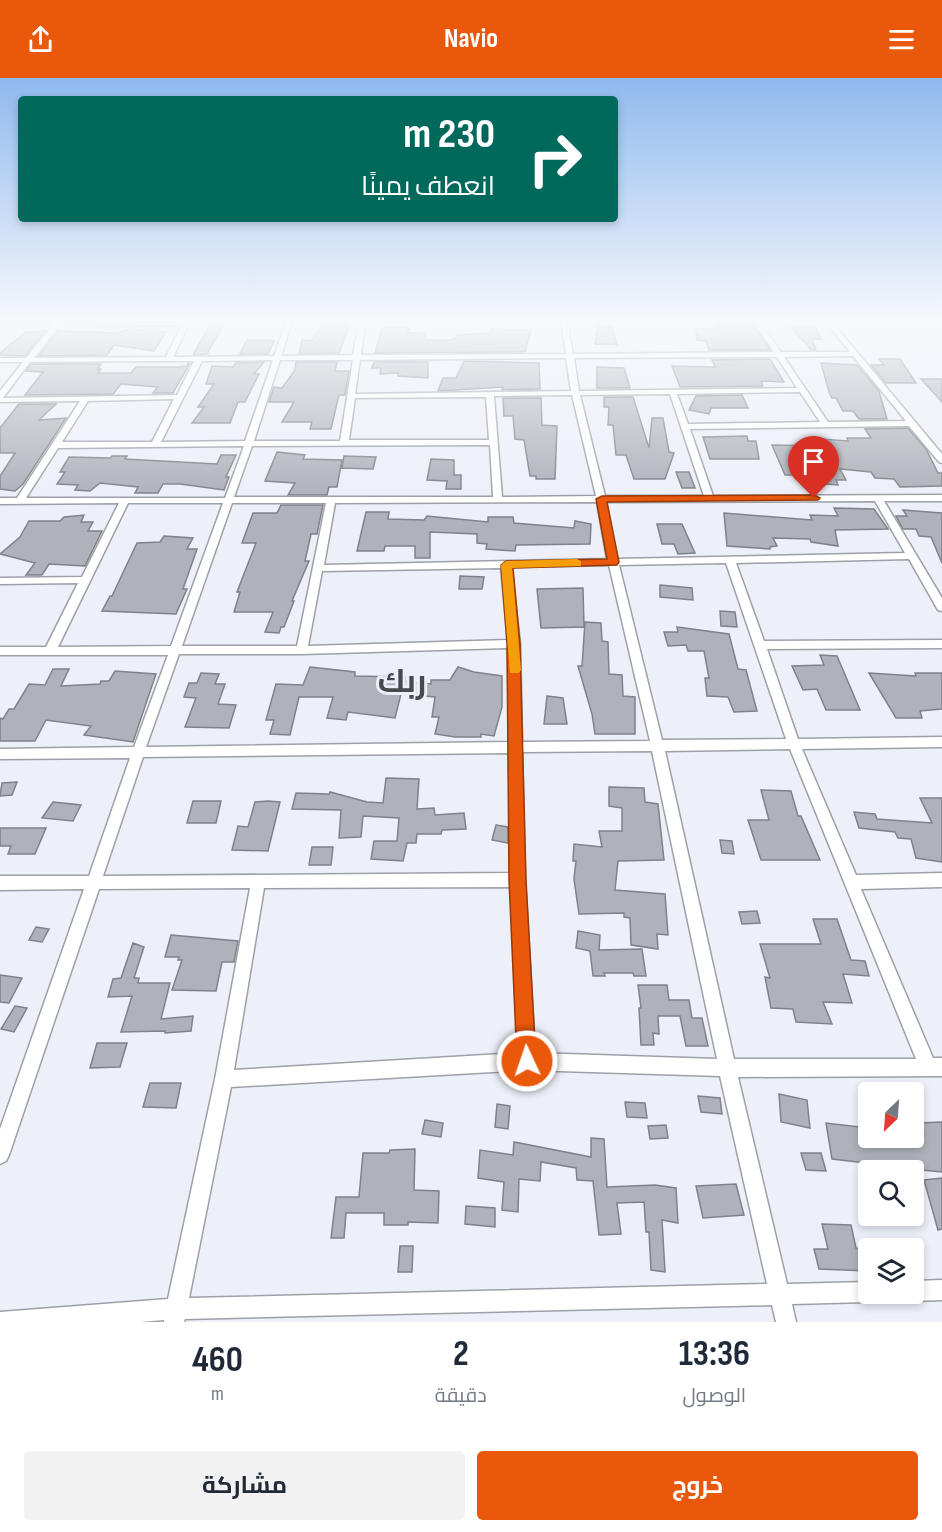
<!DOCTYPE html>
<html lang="ar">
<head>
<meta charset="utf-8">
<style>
  body { margin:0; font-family:"Sofia Sans Condensed",Cairo,sans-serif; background:#f2f2f3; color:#1f2937; direction:rtl; height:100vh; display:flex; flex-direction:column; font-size:22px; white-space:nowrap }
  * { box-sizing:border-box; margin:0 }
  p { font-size:20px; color:#747a83 }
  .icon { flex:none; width:33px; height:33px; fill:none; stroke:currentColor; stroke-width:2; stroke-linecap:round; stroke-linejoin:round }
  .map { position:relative; height:1244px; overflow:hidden; direction:ltr }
  .side { display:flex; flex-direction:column; background:#fff; flex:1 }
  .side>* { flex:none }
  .hud { position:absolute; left:18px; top:18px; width:600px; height:126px; border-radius:6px; box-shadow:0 3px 9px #0003; direction:rtl; background:#00695c; color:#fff; overflow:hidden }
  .needle { width:39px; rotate:205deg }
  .tools { position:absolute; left:858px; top:1004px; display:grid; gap:12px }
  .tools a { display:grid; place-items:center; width:66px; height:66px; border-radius:6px; background:#fff; box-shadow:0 3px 9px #0003; font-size:30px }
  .pin { position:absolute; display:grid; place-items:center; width:51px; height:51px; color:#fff; margin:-62px -26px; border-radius:50% 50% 50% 0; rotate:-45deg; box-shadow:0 0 6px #0007 }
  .pin .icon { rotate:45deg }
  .me { position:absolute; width:66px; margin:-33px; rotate:357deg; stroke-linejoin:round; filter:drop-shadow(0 0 4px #0008) }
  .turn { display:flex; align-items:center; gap:21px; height:126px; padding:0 24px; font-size:27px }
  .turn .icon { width:78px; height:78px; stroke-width:2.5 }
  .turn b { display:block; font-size:42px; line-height:51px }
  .eta { display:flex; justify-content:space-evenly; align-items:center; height:102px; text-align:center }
  .eta b { font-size:36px; font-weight:700; line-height:42px }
  .button { display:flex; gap:12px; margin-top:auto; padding:12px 24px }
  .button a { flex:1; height:69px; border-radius:6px; background:#ea580c; color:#fff; font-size:24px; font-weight:700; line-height:69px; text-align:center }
  .button a+a { background:#f2f2f3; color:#1f2937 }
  header { display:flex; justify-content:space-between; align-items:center; height:78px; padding:0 24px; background:#ea580c; color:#fff; font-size:27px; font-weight:700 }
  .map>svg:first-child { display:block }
</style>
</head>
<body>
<header><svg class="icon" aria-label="menu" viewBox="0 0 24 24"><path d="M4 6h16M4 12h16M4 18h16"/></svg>Navio<svg class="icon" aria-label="share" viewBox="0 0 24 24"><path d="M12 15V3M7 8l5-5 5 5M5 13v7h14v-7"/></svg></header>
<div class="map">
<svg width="942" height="1244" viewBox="0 0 942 1244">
  <rect width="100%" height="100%" fill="#edf0f8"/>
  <path fill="#afb2b9" stroke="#7f8288" stroke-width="1.5" d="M225,244L207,276L193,277L211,245Z
    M323,247H349L339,275L299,276L302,262L311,263Z
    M718,247L754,248L770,272H709L706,263L697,262L696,251L719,250Z
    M598,248L612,249L617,266H595Z
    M815,248L821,261H812L816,272H811L791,249Z
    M382,250H409L407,255H426V262H450L457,260V257L491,255V251L531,252L525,274L375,275Z
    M129,251L166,254L154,273L114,267L107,277L39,278L58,253L119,255Z
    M42,252H46L25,278L0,277V275L26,254H39Z
    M247,262H267L274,263L268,276H240Z
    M770,281L784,304L761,303L763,308L680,309L672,288L715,289L712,282Z
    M879,281H900L916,305H886L871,287H884Z
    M464,283L539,285L540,311L502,312L503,309L438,313L443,300H456Z
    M264,284L254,296H259L245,324H238L230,345H192L204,329H198L214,306H206L212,288L233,289L236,285Z
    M296,284H337L335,293H349L345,317H339L331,351H310L312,344H282L294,324H269L274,309L282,310L295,292Z
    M374,284H428V300L398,298V295L380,296L381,290H372Z
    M188,285H190L173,315H153L158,309L121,306L113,316L25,317L43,294L26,293L31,286H101L97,291H101L98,295H131L136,289H177L187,288Z
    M821,285L857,287L879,313L887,341H859L853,333H843L836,320H832L829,314Z
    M597,289L624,290L630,310H597Z
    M921,301H942V324Z
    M742,317L748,330H711L709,336L689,332L696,318Z
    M604,319H633L649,370L652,340H663L669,374L674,375L665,401H634L626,377H616L613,347H608L609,329H604Z
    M503,320H541L542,347L557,348L555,401H536V398H530L524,362L515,361L513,338H504Z
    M19,326H56L39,342L66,340L23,406L15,413L0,411V398L15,375H0V350Z
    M908,350L926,371L938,395H942V408L900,409L894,401L875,400L871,394L840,391L846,402H836L838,407L800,404L798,397H785L772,367L825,368L822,361L848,363L847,360H871L865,351Z
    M747,358L748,363H756L759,381H710L703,359Z
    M277,374L305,377L303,381L342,382L337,409H329L327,417H288L295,405L265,403Z
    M221,377H236L226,399H229L224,412L180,406H163L158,415H135L138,409L100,405L90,413L75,412L78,407L57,406L65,394H60L69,379L110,380L112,378H127L125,381L217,386Z
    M344,378L376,379L373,391L342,390Z
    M431,381L454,382V397H461V411H446L447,403L427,402Z
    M676,394H689L695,410H682Z
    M281,427H323L317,456H311L305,483H309L292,523H294L284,549H281L279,555L265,554L273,534H234L240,514H237L256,465H242L253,435H277Z
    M834,430L874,431L888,451L835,452L838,468L811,464L810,461L773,460L777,468L770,469V471L727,468L724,435L812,442L810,437L838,438Z
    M903,432L942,435V485L931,459L919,458L916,451H903L896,438H907Z
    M366,434H389L388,441L424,442L427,438L488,444V439H513L514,445L574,450L575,443L591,446L590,466L516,467L515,473L486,471L487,466L477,465V456L430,454V480H415V468H385L384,473H357Z
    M84,437L81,444H93L88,453H102L85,488L49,486L42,497H26L35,485L0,476L20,459L29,443H60L64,439Z
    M657,446H682L695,475L678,476L674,466H662Z
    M164,458L193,460L187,471H197L183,511H187L176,536L102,533L110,518H112L137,465L160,464Z
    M460,498L484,499L482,511H459Z
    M660,507L692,510L693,522L660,519Z
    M583,510L584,549L541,550L537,511Z
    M720,533L735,534L737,549L721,548Z
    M585,544L601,545L602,563L608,564L609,596L622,597L623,618L635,619V656H595L592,636L578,588H582Z
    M677,549L729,556L738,591L746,592L757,633L734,634L728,619L707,618L705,600H709L704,573H688L686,567L668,568L664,554H678Z
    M820,577L837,578L860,632H826L817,611L803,612L792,588L824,587Z
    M310,589L355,594V598L405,599V603L431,606V602H450L458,589L474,594L502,598V629L494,658L481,656V659H455L435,656L439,639H432L435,619L401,616L395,640L348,634L346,642L327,640L333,619H299L290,657L270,656L274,642H266L276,606L303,607Z
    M53,591H69L61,608L100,606L101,603H109L115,593L156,596L133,664L84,657L91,648L46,642L35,663H0V640L3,641L9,631H14L29,606L45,607Z
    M201,595L219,596L215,606H225L218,626L236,627L229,650L185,649L196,620L184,619L189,605H197Z
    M869,595L916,598L915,595H942V631L920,633L922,640H896Z
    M547,618L563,620L567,646H544Z
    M386,700L419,701L417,731L434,730L435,737L464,735L466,751L442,752L441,756H417L416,765H407L403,783L371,781L374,763H397L399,740L363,738L361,759L339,760L341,732L292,731L296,715L329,716L330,714L367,724L383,725Z
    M17,704L12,717L0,718L2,705Z
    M609,709L644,710L645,724L658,726L664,782L618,783L615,812L665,816L668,857L657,856L658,871L631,867L630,840L624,839V835L579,836L574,801L576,783H573L574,766L602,769L599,753H622V730L609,728Z
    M761,712L791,713L798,738H801L820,782H761L748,742H769Z
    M920,720H942V784L916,780L911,761L898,760L895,754L859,750L854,734L875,736L877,741L932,745Z
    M193,723H221L216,745H187Z
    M268,723L280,724L268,773L232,772L238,748L248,749L255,724Z
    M53,724L81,727L73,743L42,740Z
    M496,747L508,749V765L492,762Z
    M0,750H46L35,776H8L11,768H0Z
    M720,762L732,763L734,776L722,775Z
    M312,769H333L331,787H309Z
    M757,833L760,845L742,846L739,834Z
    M813,841H837L851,882L865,883L869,898L843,896L852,925L823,924L832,946L796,944L793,931L771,930L765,899L770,900L760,866H821Z
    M36,849L49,851L42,864L29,862Z
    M578,853L600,857L599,872L642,871L646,898H634L633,895H604L605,898H593L590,873L576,870Z
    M171,857L238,863L234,884H222L216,913L172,912L182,882H178L179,879H165Z
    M133,865L144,869L134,900H139L138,905H170L161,941L193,938L191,953L165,955V953L121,954L132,918L108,919L113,901L121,900Z
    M0,897L22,900L9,925L0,924Z
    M638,907H667L669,922H689L692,940H702L708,968H686L680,938H658L659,956L653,955L654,967H641L639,930H641Z
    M15,928L27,930L14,954L1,951Z
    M97,965H127L120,989L90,990Z
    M150,1005H181L176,1030L143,1029Z
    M779,1016L807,1022L810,1050L781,1044Z
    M698,1018L720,1020L722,1036L701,1034Z
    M625,1024L645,1025L647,1040L627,1039Z
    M497,1026L510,1028L508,1051L495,1049Z
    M425,1042L443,1045L441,1059L422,1056Z
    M942,1044V1094L922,1092L921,1088H891L832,1081L826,1045L868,1050V1059H914V1056H924L919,1045Z
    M666,1047L668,1060L650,1061L648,1048Z
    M591,1060L604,1061L607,1109L655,1107L676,1110L678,1145L662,1142L665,1194L651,1192L649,1154H646L644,1124L617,1125L621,1156L599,1157L593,1103L577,1102L576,1090L541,1084L540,1103L519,1101L518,1134L502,1132L504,1104L478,1100L480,1072L513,1077L514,1064L591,1079Z
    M415,1071L414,1112L439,1113L438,1145L408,1144V1147H384V1135H346L344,1160H331L336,1119H359L363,1075H389L390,1072Z
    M801,1075H821L826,1093L806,1092Z
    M942,1100V1151L938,1152L924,1102Z
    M736,1106L744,1137L703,1140L696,1108Z
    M466,1128L495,1130V1149L465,1146Z
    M822,1146L851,1147L856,1170L868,1171V1193L819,1191L814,1171H828Z
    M400,1168H413L412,1194H398Z"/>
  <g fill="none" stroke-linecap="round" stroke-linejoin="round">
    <defs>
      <path id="street" d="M0,244H190L173,279L274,278L286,244H292L281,278L353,277L359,244H365L361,277L566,276L561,244H567L573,276L774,274L754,244H760L781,274H850L826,244H832L942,376V385L939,384L909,348L690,351L713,418L942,417V423H884L942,520V533L938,532L909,481L736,485L764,563L942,562V570L767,571L798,661L942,659V669L802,671L856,797L942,795V809L861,811L933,980H942V998L738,999L787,1206L868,1204V1215H878L875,1221L868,1224L792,1226L796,1244H776L772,1227L185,1241L184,1244H164V1242L140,1244H0V1234L168,1221L215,1001L250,810L99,811L9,1077L6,1083L0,1086V1051L84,811L0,812V798H89L130,680L0,681V671L134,669L168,577H0V569H46L78,505L0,506V500L82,499L119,425L0,426V420H17L80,323L0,324V313L23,284H0V280H26L52,248H0ZM182,247L166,279L34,280L59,248ZM853,278L906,343L828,344L784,279ZM777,279L797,310L579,313L574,280ZM566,280L571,313L355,316L360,282ZM273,282L245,363L161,364L202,283ZM280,282H353L340,363H254ZM169,283H194L177,317L3,320L30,284ZM800,314L820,344L688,346L677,316ZM670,316L704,418H605L580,317ZM572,317L596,418L502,419L494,318ZM486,319L489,362H349L355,320ZM174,321L152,364H62L88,323ZM490,367L493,419H234L252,368ZM244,368L225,420H26L58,370ZM875,423L905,475L617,481L606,424ZM597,424L607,481L324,487L335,425ZM128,425H223L171,568L58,569ZM232,425H326L297,568H182ZM726,485L786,661L662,662L619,487ZM609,487L650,663L522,664L520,566L511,489ZM501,490L508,562L308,568L322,493ZM508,570L509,664L146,669L179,576H302ZM790,671L916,981H734L665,673ZM652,673L717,981L535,975L525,802L522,674ZM509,675L511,795L103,798L143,679ZM511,809L518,975L234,992L264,810ZM527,992L720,998L767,1206L189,1220L231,1009Z
        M942,1202V1222L914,1223L907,1220L905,1215H914V1203Z"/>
    </defs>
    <use href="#street" stroke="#9da0a7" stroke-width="3"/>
    <use href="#street" fill="#fff" fill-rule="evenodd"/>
  </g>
  <linearGradient id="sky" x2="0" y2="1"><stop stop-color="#8fb9ee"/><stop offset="0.58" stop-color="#f7f8fc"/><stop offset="1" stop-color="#f7f8fc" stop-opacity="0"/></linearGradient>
  <rect width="942" height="418" fill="url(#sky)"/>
  <path fill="#ea580c" stroke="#983908" stroke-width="1.5" d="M814,417L820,420L818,422L607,424L619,484L617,487L513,490L520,566L526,802L536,983L534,990L527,993L520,990L517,983L509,802L507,566L501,487L506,483L607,481L596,421L602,418Z"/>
  <path fill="#f59e0b" d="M577,481L581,483V488L512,490L521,592L519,595H510L501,487L506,483Z"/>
  <g text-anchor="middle" stroke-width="6" stroke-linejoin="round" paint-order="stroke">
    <g font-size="32" font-weight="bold" fill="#47494f" stroke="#edf0f8">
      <text x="402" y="614">ربك</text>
    </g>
  </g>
</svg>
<div class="tools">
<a><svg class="needle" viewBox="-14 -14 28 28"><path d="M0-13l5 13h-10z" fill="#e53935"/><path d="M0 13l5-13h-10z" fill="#747a83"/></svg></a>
<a><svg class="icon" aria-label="search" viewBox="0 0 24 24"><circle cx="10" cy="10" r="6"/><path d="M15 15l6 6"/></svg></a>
<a><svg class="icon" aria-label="layers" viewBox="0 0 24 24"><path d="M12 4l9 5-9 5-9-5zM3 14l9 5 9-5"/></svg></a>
</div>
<div class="pin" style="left:814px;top:420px;background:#d93025"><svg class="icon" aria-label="arrive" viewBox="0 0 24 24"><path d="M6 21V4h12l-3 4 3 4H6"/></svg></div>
<svg class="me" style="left:527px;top:983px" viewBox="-20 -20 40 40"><circle r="17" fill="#ea580c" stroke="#fff" stroke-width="3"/><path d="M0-11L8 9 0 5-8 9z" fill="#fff"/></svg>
<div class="hud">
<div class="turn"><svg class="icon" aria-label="right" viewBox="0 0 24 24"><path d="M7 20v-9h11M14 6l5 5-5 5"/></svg><div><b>230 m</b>انعطف يمينًا</div></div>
</div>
</div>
<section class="side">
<div class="eta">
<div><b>13:36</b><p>الوصول</p></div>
<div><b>2</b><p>دقيقة</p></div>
<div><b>460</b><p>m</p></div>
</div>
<div class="button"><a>خروج</a><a>مشاركة</a></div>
</section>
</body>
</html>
